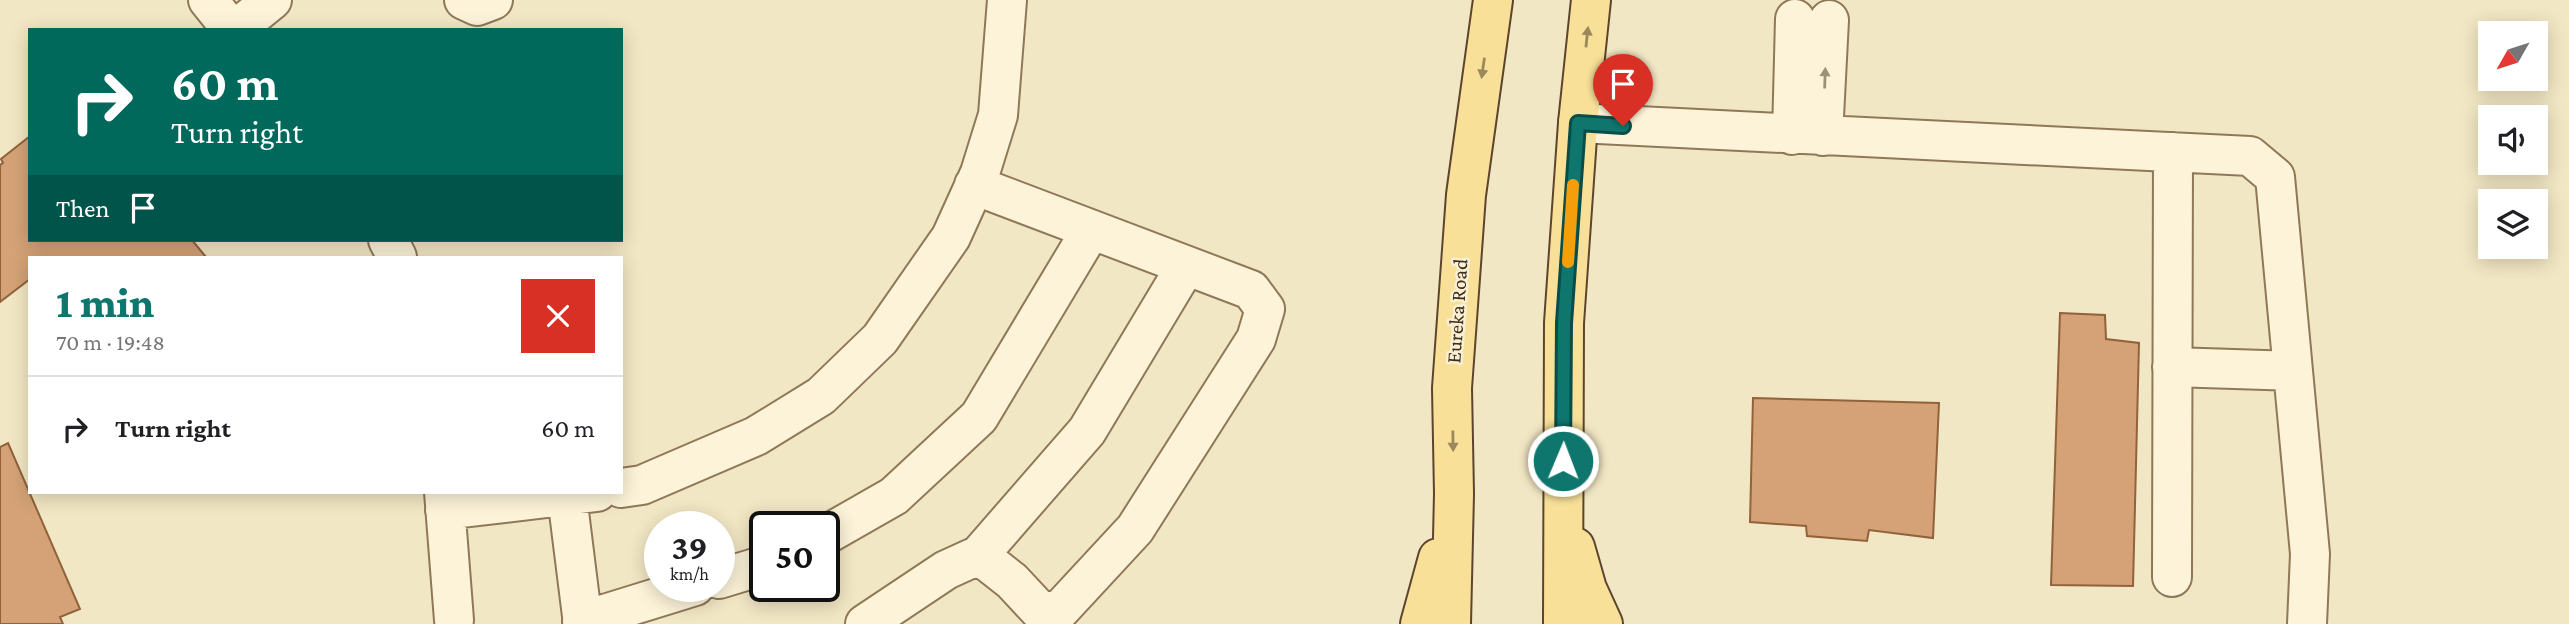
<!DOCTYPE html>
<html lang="en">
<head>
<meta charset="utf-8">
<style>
  body { margin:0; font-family:"Crimson Pro",serif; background:#f2f2f2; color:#202124; height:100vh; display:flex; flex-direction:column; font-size:26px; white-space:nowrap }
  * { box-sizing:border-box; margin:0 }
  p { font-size:23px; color:#757577 }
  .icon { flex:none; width:38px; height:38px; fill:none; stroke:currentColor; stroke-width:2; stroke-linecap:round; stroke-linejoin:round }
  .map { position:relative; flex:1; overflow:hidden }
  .details { position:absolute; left:28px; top:256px; width:595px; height:238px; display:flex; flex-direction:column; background:#fff; border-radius:0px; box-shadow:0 4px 18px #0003 }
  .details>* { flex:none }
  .hud { position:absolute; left:28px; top:28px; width:595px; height:214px; border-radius:0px; box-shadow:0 4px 18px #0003; background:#00695c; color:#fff; overflow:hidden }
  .needle { width:46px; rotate:231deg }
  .tools { position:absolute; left:2478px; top:21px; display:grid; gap:14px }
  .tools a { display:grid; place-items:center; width:70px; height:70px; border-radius:0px; background:#fff; box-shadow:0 4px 18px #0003; font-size:35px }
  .speed { position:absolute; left:644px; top:511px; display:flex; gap:14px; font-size:35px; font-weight:700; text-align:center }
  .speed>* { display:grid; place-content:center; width:91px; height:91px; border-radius:50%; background:#fff; box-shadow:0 4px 18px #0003; line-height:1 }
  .speed small { font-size:18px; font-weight:400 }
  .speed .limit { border:4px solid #111; border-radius:10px; background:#fff; color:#111 }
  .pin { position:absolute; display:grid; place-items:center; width:60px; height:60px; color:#fff; margin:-72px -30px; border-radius:50% 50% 50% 0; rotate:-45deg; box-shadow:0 0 7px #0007 }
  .pin .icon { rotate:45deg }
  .me { position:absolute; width:77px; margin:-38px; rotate:1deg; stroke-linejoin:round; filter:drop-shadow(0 0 5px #0008) }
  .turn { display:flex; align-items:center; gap:24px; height:147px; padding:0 28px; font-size:32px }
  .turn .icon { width:91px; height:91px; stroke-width:2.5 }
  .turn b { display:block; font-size:49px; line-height:60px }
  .then { display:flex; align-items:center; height:66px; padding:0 28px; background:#0003; gap:14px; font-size:26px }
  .round { display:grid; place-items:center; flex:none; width:74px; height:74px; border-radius:0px; background:#f2f2f2 }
  .overview { display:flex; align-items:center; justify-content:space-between; height:119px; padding:0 28px }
  h1 { font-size:42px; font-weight:800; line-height:52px; color:#0f766e }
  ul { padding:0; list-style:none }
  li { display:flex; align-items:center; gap:21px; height:105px; padding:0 28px; border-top:2px solid #e0e0e0 }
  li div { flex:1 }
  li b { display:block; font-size:26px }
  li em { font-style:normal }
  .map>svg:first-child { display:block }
</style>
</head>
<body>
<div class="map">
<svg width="2569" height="624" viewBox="0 0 2569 624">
  <rect width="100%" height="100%" fill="#f2e7c4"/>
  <path fill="#d4a276" stroke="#91623b" stroke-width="2" d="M30,136V240H192L206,257H30V279L0,302V165L3,163L1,159Z
    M2060,313L2105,315L2106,339L2139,343L2133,586L2051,585Z
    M1753,398L1939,403L1933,538L1869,530L1867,541L1807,536L1806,526L1750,522Z
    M8,443L80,609L60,617L63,624H0V447Z"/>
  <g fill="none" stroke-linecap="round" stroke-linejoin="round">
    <defs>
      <path id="minor" d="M208,0L232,30
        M464,0L477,6L493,0
        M235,30L272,0
        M1578,123L2250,156L2275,177L2310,554L2307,624
        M1792,135L1795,19
        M1823,136L1829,20
        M388,240L397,257
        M2172,367L2293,371
        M621,488L642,485L756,436L821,396L880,339L951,237L980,173L998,115L1007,0
        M444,492L454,620
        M567,496L583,624
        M445,510L597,492
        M824,536L894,496L979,417L1091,230
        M979,555L1087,431L1186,266
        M2172,577L2173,152
        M719,579L765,565
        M582,621L695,586
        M865,624L946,570L979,555L1012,581L1040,611H1059L1135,529L1256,339L1265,309L1251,290L974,185"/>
      <path id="major" d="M1575,547L1587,589L1603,624
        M1420,624L1438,558
        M1451,624L1454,494L1452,388L1466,195L1493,0
        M1563,624L1564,323L1578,123L1591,0"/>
    </defs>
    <use href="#minor" stroke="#8f7858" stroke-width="42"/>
    <use href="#major" stroke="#5d452d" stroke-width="42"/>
    <use href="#minor" stroke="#fcf3d8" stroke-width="38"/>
    <use href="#major" stroke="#f8e099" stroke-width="38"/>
  </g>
  <defs><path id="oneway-solid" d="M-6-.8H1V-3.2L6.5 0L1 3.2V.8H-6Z" transform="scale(1.75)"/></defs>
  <g fill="#9b885b">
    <use href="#oneway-solid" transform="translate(1587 37) rotate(-84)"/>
    <use href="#oneway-solid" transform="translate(1483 68) rotate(98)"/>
    <use href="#oneway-solid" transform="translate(1453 441) rotate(89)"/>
  </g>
  <use fill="#9d917a" href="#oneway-solid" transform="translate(1825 78) rotate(-88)"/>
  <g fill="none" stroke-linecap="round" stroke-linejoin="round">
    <defs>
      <path id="route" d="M1563,461L1564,323L1578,123L1623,126"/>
    </defs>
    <use href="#route" stroke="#0a4d48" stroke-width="18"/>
    <use href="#route" stroke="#0f766e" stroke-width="12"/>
    <path stroke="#f59e0b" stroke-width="12" d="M1568,262L1573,185"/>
  </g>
  <g text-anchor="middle" stroke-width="5" stroke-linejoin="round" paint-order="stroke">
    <g font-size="21" fill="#3e2f1d" stroke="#f9f0d4">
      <text transform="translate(1457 311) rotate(-86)" y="7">Eureka Road</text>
    </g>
  </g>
</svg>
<div class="tools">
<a><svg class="needle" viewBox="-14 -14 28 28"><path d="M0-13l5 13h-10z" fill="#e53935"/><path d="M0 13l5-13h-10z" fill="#757577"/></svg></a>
<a><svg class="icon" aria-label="sound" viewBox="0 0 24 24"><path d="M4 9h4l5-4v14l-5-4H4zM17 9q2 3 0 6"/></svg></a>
<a><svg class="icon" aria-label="layers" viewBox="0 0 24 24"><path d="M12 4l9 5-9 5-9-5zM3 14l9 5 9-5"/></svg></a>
</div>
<div class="speed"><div>39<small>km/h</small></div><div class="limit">50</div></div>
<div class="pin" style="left:1623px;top:126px;background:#d93025"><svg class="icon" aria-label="arrive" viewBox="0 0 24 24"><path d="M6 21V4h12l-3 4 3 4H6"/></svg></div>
<svg class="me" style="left:1563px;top:461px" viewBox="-20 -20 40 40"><circle r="17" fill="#0f766e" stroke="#fff" stroke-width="3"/><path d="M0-11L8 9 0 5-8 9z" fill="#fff"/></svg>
<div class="hud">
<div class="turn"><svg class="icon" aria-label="right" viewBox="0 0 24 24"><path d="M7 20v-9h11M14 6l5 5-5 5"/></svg><div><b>60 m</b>Turn right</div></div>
<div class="then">Then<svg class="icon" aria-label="arrive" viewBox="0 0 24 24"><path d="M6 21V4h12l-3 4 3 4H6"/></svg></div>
</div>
<section class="details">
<div class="overview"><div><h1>1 min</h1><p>70 m · 19:48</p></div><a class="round" style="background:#d93025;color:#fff"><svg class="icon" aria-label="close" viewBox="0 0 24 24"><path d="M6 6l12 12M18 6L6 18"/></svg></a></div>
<ul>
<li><svg class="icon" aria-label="right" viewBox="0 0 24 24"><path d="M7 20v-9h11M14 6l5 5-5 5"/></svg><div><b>Turn right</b></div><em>60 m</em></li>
</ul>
</section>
</div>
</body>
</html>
